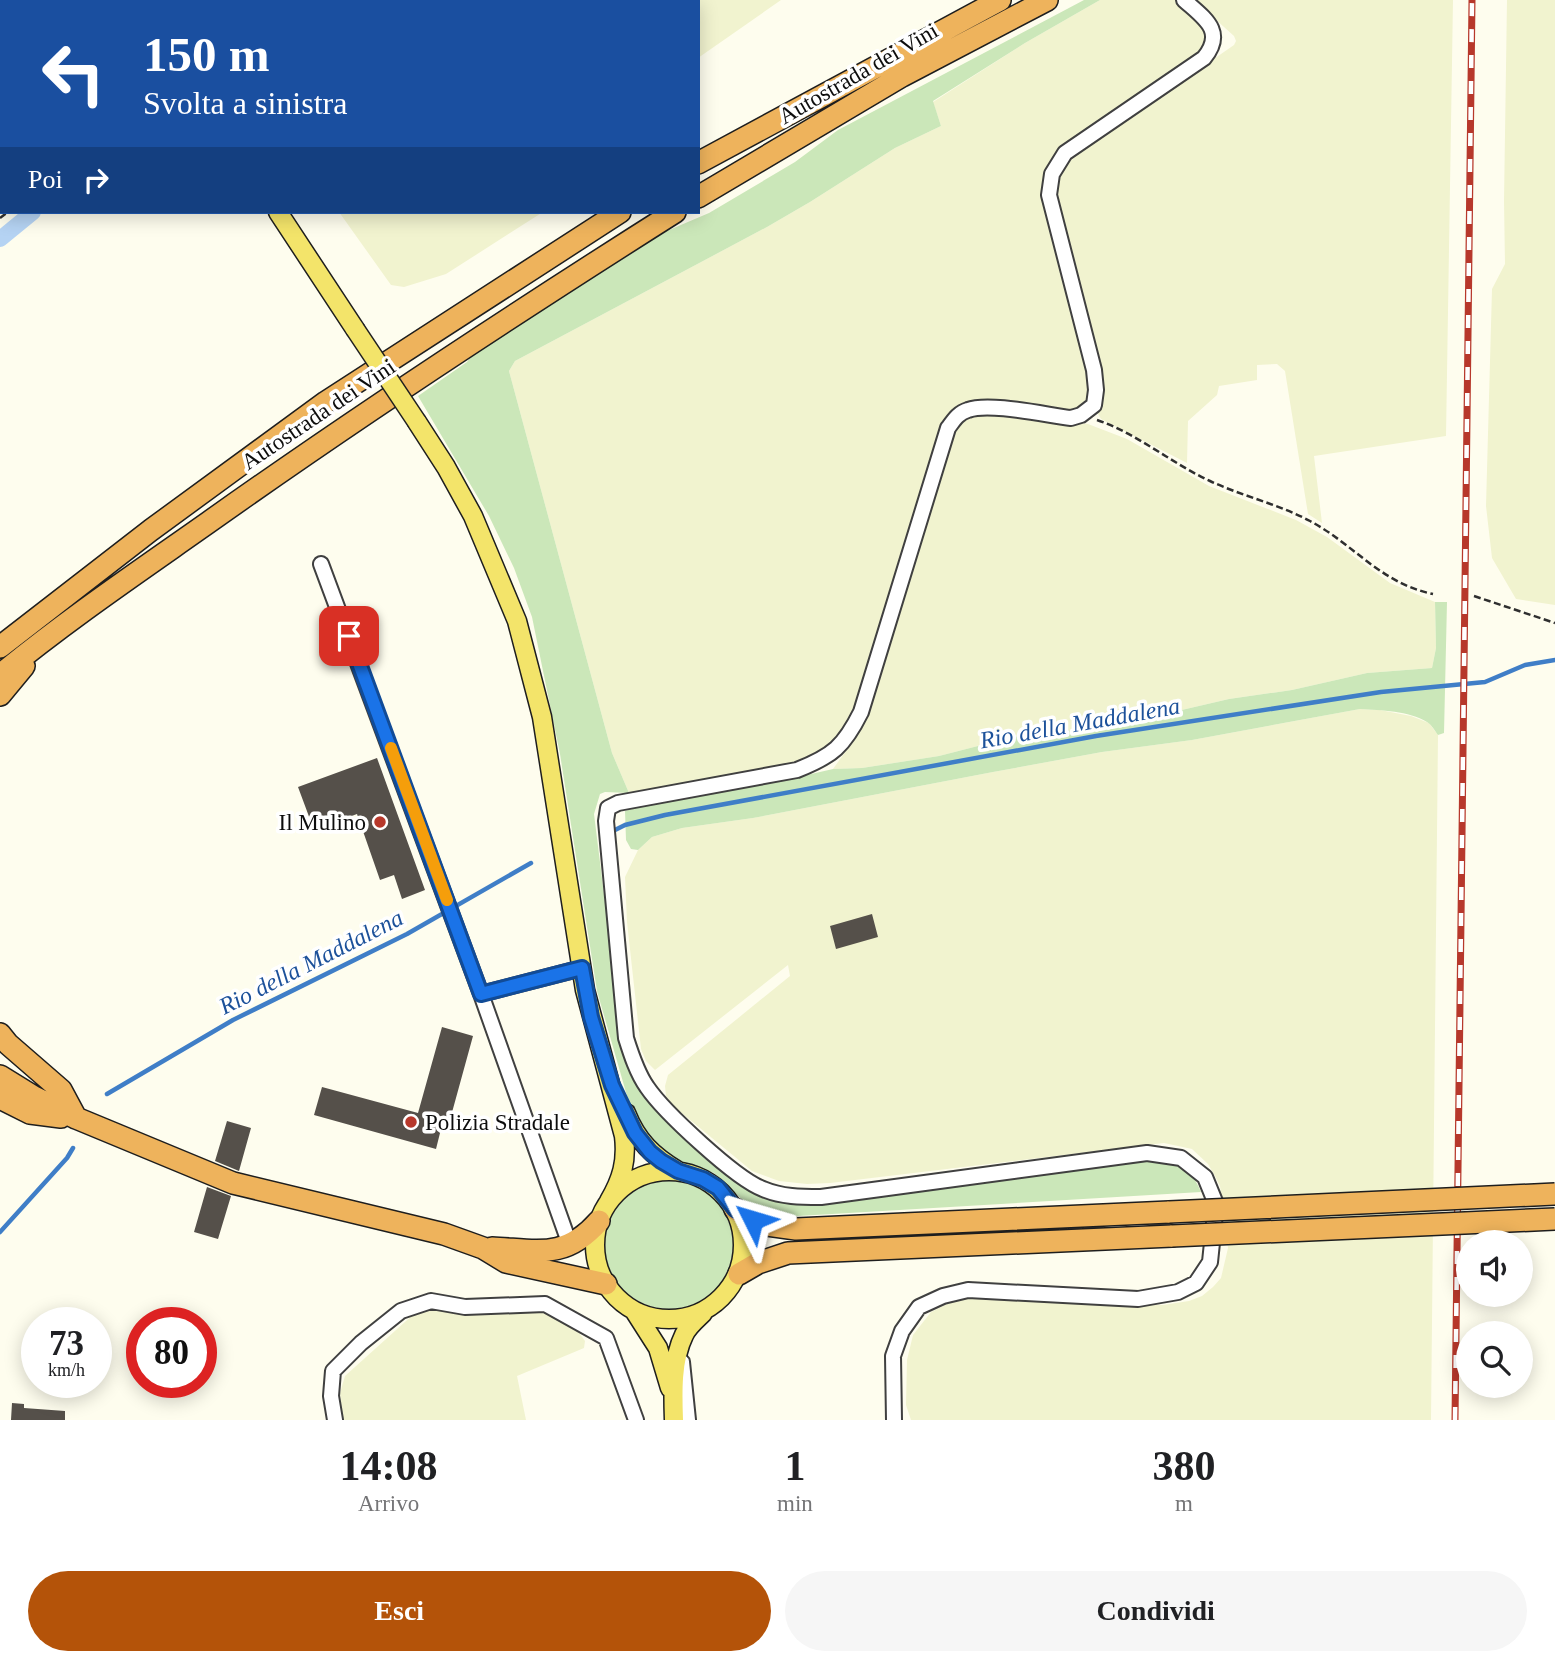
<!DOCTYPE html>
<html lang="it">
<head>
<meta charset="utf-8">
<style>
  body { margin:0; font-family:"Times New Roman",serif; background:#f6f6f6; color:#202124; height:100vh; display:flex; flex-direction:column; font-size:26px; white-space:nowrap }
  * { box-sizing:border-box; margin:0 }
  p { font-size:23px; color:#757577 }
  .icon { flex:none; width:38px; height:38px; fill:none; stroke:currentColor; stroke-width:2; stroke-linecap:round; stroke-linejoin:round }
  .map { position:relative; height:1420px; overflow:hidden }
  .panel { display:flex; flex-direction:column; background:#fff; flex:1 }
  .panel>* { flex:none }
  .guide { position:absolute; left:0px; top:0px; width:700px; height:214px; box-shadow:0 4px 18px #0003; background:#1a4fa0; color:#fff; overflow:hidden }
  .buttons { position:absolute; left:1456px; top:1230px; display:grid; gap:14px }
  .buttons a { display:grid; place-items:center; width:77px; height:77px; border-radius:50%; background:#fff; box-shadow:0 4px 18px #0003; font-size:35px }
  .speed { position:absolute; left:21px; top:1307px; display:flex; gap:14px; font-size:35px; font-weight:700; text-align:center }
  .speed>* { display:grid; place-content:center; width:91px; height:91px; border-radius:50%; background:#fff; box-shadow:0 4px 18px #0003; line-height:1 }
  .speed small { font-size:18px; font-weight:400 }
  .speed .limit { border:10px solid #d22; background:#fff; color:#111 }
  .pin { position:absolute; display:grid; place-items:center; width:60px; height:60px; color:#fff; margin:-30px; border-radius:14px; box-shadow:0 4px 10px #0006 }
  .me { position:absolute; width:77px; margin:-38px; rotate:310deg; stroke-linejoin:round; filter:drop-shadow(0 0 5px #0008) }
  .turn { display:flex; align-items:center; gap:24px; height:147px; padding:0 28px; font-size:32px }
  .turn .icon { width:91px; height:91px; stroke-width:2.5 }
  .turn b { display:block; font-size:49px; line-height:60px }
  .then { display:flex; align-items:center; height:66px; padding:0 28px; background:#0003; gap:14px; font-size:26px }
  .eta { display:flex; justify-content:space-evenly; align-items:center; height:119px; text-align:center }
  .eta b { font-size:42px; font-weight:800; line-height:49px }
  .cta { display:flex; gap:14px; margin-top:auto; padding:14px 28px }
  .cta a { flex:1; height:80px; border-radius:42px; background:#b45309; color:#fff; font-size:28px; font-weight:800; line-height:80px; text-align:center }
  .cta a+a { background:#f6f6f6; color:#202124 }
  .map>svg:first-child { display:block }
</style>
</head>
<body>
<div class="map">
<svg width="1555" height="1420" viewBox="0 0 1555 1420">
  <rect width="100%" height="100%" fill="#fefdee"/>
  <path fill="#f1f3cf" d="M309,0H781L698,58V2H308Z
    M1100,0H1176L1204,27L1205,39L1204,49L1194,59L1059,148L1052,158L1049,167L1090,372L1089,403L1076,412L956,410L868,677L849,727L837,743L806,762L665,790L629,793L612,753L509,371L515,361L767,227L810,202L895,148L941,126L933,102L1025,43Z
    M1194,0H1453L1446,436L1314,456L1322,523L1308,514L1285,371L1277,364L1257,365V380L1219,386L1217,395L1188,421L1187,463L1101,419L1097,412L1100,403L1058,195V180L1068,160L1234,45L1236,41L1234,36Z
    M1507,0H1555V605L1516,599L1492,558L1486,506L1492,289L1505,264L1504,201Z
    M339,212H543L446,274L404,287L391,285Z
    M991,412L1088,424L1127,439L1209,486L1296,520L1327,537L1390,583L1435,602L1436,648L1432,668L1367,673L1292,690L1229,699L1100,729L1044,732L1013,737L939,756L862,768L833,769L861,730L956,427L963,418Z
    M1360,709L1380,710L1411,716L1429,723L1438,735L1431,1420H911L906,1405L907,1360L913,1335L931,1312L947,1304L966,1298L1163,1305L1189,1301L1202,1296L1213,1287L1221,1278L1228,1248L1220,1186L1215,1176L1208,1164L1192,1149L1164,1143L830,1183L807,1184L779,1181L752,1171L672,1105L666,1096L665,1086L668,1075L790,976L788,965L655,1070L646,1061L641,1049L627,922L625,877L638,850L652,837L682,828L753,818L993,772L1102,752L1192,740Z
    M433,1307L528,1308L554,1316L574,1326L585,1341L584,1348L517,1376L526,1420H343L340,1393L345,1376L416,1312Z"/>
  <path fill="#cbe7b9" d="M1084,0H1100L1025,43L933,101L941,126L895,148L810,202L767,227L515,361L509,371L612,753L629,793L605,792L600,794L594,814L621,1031L631,1068L739,1181L809,1202L1145,1161C1174,1161 1189,1163 1201,1192L781,1217L761,1213L751,1208L714,1173L668,1157L648,1143L633,1117L597,991L560,754L532,617L514,568L489,516L418,396L467,362L476,349L648,239L709,213L795,162L838,130Z
    M1435,602H1447L1444,733L1438,735C1435,731 1432,725 1427,722C1409,711 1381,710 1360,709L1192,740L1102,752L993,772L753,818L682,828L652,837L638,850L631,849L626,840L625,811L648,804L772,783L833,769L862,768L939,756L1013,737L1044,732L1100,729L1229,699L1292,690L1367,673L1432,668L1436,648Z
    M605 1245a64 64 0 1 1 128 0a64 64 0 1 1-128 0Z"/>
  <g fill="none" stroke-linecap="round" stroke-linejoin="round">
    <path stroke="#3f7ec7" stroke-width="4.5" d="M611,832L625,825L665,815L1096,736L1381,692L1485,682L1525,665L1555,660
      M107,1094L233,1020L407,934L531,863
      M0,1232L67,1158L73,1148"/>
    <path stroke="#b5d3f3" stroke-width="16" d="M294,2L295,0
      M0,239L33,212"/>
  </g>
  <path fill="#55504a" d="M377,758L425,890L402,899L394,875L380,880L357,814L314,830L298,787Z
    M872,914L878,937L836,949L830,926Z
    M442,1027L473,1036L448,1127L442,1125L436,1149L314,1115L322,1087L418,1113Z
    M227,1121L251,1128L239,1171L215,1161Z
    M207,1187L231,1196L218,1239L194,1232Z
    M12,1403L24,1404V1408L65,1411V1420H11Z"/>
  <g fill="none" stroke-linecap="round" stroke-linejoin="round">
    <defs>
      <path id="minor" d="M95,2V0
        M0,85L2,84
        M321,564L481,994L582,968
        M481,994L570,1245
        M682,1362L688,1420
        M335,1420L331,1396L333,1371L361,1343L401,1311L431,1301L465,1307L545,1304L606,1338L636,1420
        M894,1420L893,1356L902,1331L919,1307L943,1296L968,1290L1138,1299L1178,1292L1196,1283L1210,1262L1216,1204L1205,1177L1181,1158L1147,1153L821,1197C801,1197 782,1197 763,1189C736,1179 664,1112 647,1087C637,1073 631,1054 626,1038L606,821L608,808L618,803L797,770C833,756 844,746 861,712L948,428C954,420 958,413 968,410C989,402 1046,415 1071,418L1081,415L1094,405L1096,390L1094,370L1049,195L1052,174L1065,153L1204,58C1226,31 1204,18 1184,0"/>
      <path id="major" d="M137,0L138,2
        M278,212L355,329
        M417,422L446,467L473,516L517,621L542,717L585,990L624,1136C627,1161 622,1179 609,1201
        M626,1113C637,1141 653,1156 678,1171
        M595 1245a74 74 0 1 1 148 0a74 74 0 1 1-148 0Z
        M635,1312L658,1348L670,1388
        M674,1420C673,1393 672,1359 684,1335C688,1326 697,1319 703,1313"/>
      <path id="highway" d="M698,163L1000,0
        M698,197L902,76L1047,0
        M0,647L151,530L326,402L620,212
        M0,675C67,620 138,572 209,522C361,414 517,312 675,212
        M0,695L24,666
        M0,1034L8,1044L61,1090L76,1118
        M0,1076L34,1097L76,1118L233,1183L444,1234L483,1248L506,1262L606,1284
        M0,1098L30,1113L61,1117
        M735,1209L760,1224L796,1229L1169,1212
        M492,1248C537,1250 565,1260 599,1221
        M739,1274L758,1263L788,1253L1172,1236"/>
    </defs>
    <use href="#minor" stroke="#404040" stroke-width="18"/>
    <use href="#major" stroke="#1e1e1e" stroke-width="21"/>
    <use href="#highway" stroke="#1e1e1e" stroke-width="24"/>
    <path stroke="#2f2f2f" stroke-width="2.5" stroke-dasharray="7 3.5" stroke-linecap="butt" d="M0,218L8,212
      M1097,420C1138,434 1171,463 1210,481C1242,496 1278,504 1310,521C1355,545 1380,583 1433,594
      M1474,596L1555,623"/>
    <use href="#minor" stroke="#fff" stroke-width="14"/>
    <use href="#major" stroke="#f3e46a" stroke-width="18"/>
    <use href="#highway" stroke="#eeb35c" stroke-width="21"/>
    <defs>
      <path id="rail" d="M1455,1420L1472,0"/>
    </defs>
    <use href="#rail" stroke="#b7382b" stroke-width="7"/>
    <use href="#rail" stroke="#fff" stroke-width="4.5" stroke-dasharray="13" stroke-linecap="butt"/>
    <defs>
      <path id="major-bridge" d="M355,329L417,422"/>
      <path id="highway-bridge" d="M1169,1212L1555,1194
        M1172,1236L1555,1219"/>
    </defs>
    <use href="#major-bridge" stroke="#1e1e1e" stroke-width="21" stroke-linecap="butt"/>
    <use href="#highway-bridge" stroke="#1e1e1e" stroke-width="24" stroke-linecap="butt"/>
    <use href="#major-bridge" stroke="#f3e46a" stroke-width="18"/>
    <use href="#highway-bridge" stroke="#eeb35c" stroke-width="21"/>
  </g>
  <g fill="none" stroke-linecap="round" stroke-linejoin="round">
    <defs>
      <path id="route" d="M349,636L481,994L582,968L591,1017L612,1085L635,1133L650,1152L661,1161L678,1171L703,1179L718,1188L735,1209L753,1220"/>
    </defs>
    <use href="#route" stroke="#114b97" stroke-width="18"/>
    <use href="#route" stroke="#1a73e8" stroke-width="12"/>
    <path stroke="#f59e0b" stroke-width="12" d="M391,748L447,900"/>
  </g>
  <g fill="#b7382b" stroke="#fff" stroke-width="2.5">
    <circle cx="380" cy="822" r="7"/>
    <circle cx="411" cy="1122" r="7"/>
  </g>
  <g text-anchor="middle" stroke-width="7" stroke-linejoin="round" paint-order="stroke">
    <g font-size="23" fill="#0d0d0d" stroke="#fff">
      <text transform="translate(858 73) rotate(-30)" y="8">Autostrada dei Vini</text>
      <text transform="translate(318 414) rotate(-34)" y="8">Autostrada dei Vini</text>
    </g>
    <g font-size="23" fill="#0d0d0d" stroke="#fff" text-anchor="end">
      <text x="366" y="830">Il Mulino</text>
      <text x="425" y="1130" text-anchor="start">Polizia Stradale</text>
    </g>
    <g font-size="24" font-style="italic" fill="#1c519a" stroke="#fff">
      <text transform="translate(1080 723) rotate(-10)" y="8">Rio della Maddalena</text>
      <text transform="translate(311 962) rotate(-27)" y="8">Rio della Maddalena</text>
    </g>
  </g>
</svg>
<div class="buttons">
<a><svg class="icon" aria-label="sound" viewBox="0 0 24 24"><path d="M4 9h4l5-4v14l-5-4H4zM17 9q2 3 0 6"/></svg></a>
<a><svg class="icon" aria-label="search" viewBox="0 0 24 24"><circle cx="10" cy="10" r="6"/><path d="M15 15l6 6"/></svg></a>
</div>
<div class="speed"><div>73<small>km/h</small></div><div class="limit">80</div></div>
<div class="pin" style="left:349px;top:636px;background:#d93025"><svg class="icon" aria-label="arrive" viewBox="0 0 24 24"><path d="M6 21V4h12l-3 4 3 4H6"/></svg></div>
<svg class="me" style="left:753px;top:1220px" viewBox="-20 -20 40 40"><path d="M0-17L14 15 0 8-14 15z" fill="#1a73e8" stroke="#fff" stroke-width="4"/></svg>
<div class="guide">
<div class="turn"><svg class="icon" aria-label="left" viewBox="0 0 24 24"><path d="M17 20v-9H6M10 6l-5 5 5 5"/></svg><div><b>150 m</b>Svolta a sinistra</div></div>
<div class="then">Poi<svg class="icon" aria-label="right" viewBox="0 0 24 24"><path d="M7 20v-9h11M14 6l5 5-5 5"/></svg></div>
</div>
</div>
<section class="panel">
<div class="eta">
<div><b>14:08</b><p>Arrivo</p></div>
<div><b>1</b><p>min</p></div>
<div><b>380</b><p>m</p></div>
</div>
<div class="cta"><a>Esci</a><a>Condividi</a></div>
</section>
</body>
</html>
